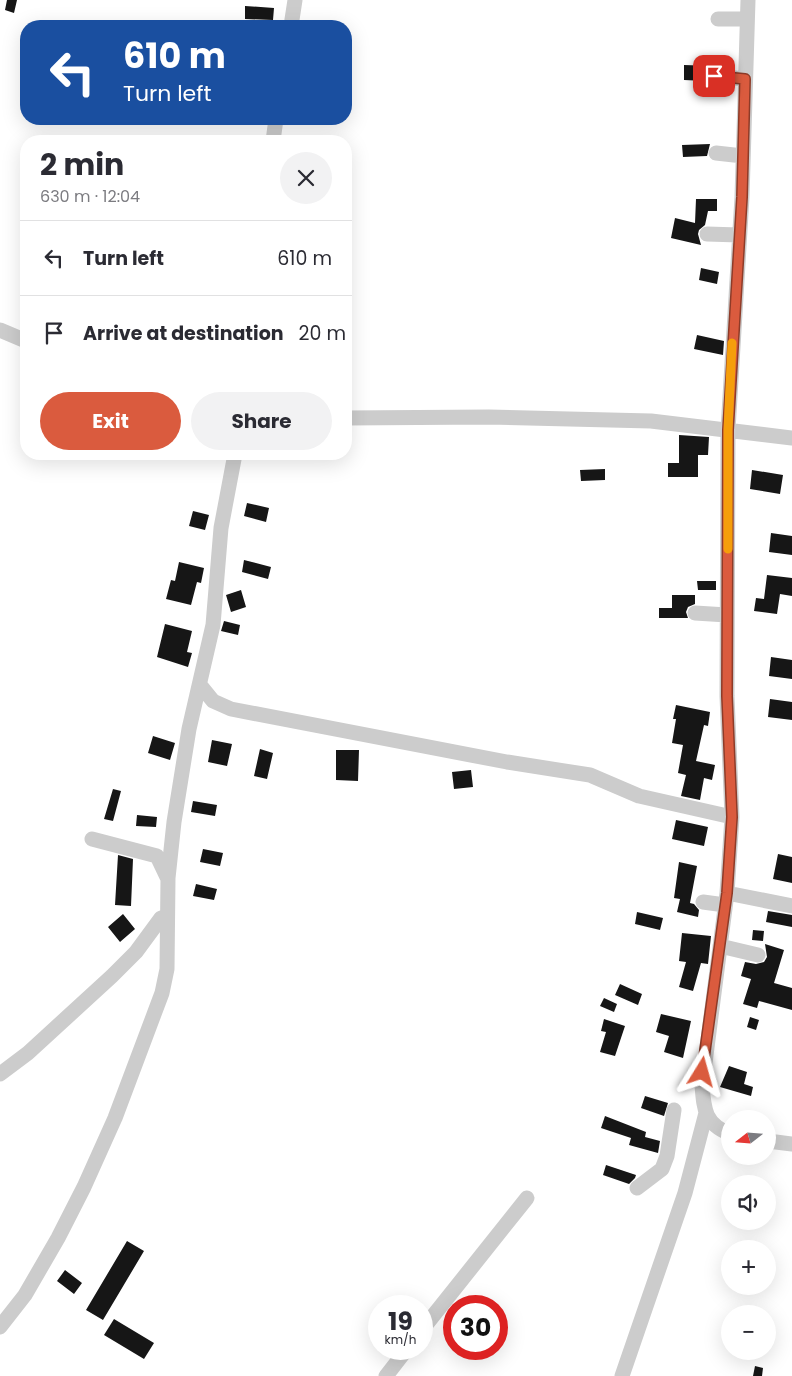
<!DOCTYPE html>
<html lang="en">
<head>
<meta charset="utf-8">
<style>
  body { margin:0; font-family:Poppins,sans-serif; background:#f2f2f3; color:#2b2b33; height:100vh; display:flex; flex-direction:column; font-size:19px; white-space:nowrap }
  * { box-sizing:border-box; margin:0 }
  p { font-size:16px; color:#7c7c81 }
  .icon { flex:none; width:28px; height:28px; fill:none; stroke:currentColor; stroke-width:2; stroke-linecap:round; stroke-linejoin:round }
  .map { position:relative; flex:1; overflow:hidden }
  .drawer { position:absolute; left:20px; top:135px; width:332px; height:325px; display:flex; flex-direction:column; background:#fff; border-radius:20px; box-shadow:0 5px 20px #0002 }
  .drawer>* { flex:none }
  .top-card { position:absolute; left:20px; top:20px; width:332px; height:105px; border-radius:20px; box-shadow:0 5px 20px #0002; background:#1a4fa0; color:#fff; overflow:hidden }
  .needle { width:32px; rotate:253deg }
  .buttons { position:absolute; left:721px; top:1110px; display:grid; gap:10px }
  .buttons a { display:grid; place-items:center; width:55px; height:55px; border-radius:50%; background:#fff; box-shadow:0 5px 20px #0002; font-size:25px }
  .speed { position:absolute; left:368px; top:1295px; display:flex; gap:10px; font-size:25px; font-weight:700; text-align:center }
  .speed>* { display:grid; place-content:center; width:65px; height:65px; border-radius:50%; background:#fff; box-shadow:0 5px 20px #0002; line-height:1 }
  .speed small { font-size:12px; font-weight:400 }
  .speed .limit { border:8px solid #d22; background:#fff; color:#111 }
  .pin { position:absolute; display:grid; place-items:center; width:42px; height:42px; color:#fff; margin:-21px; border-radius:10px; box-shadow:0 2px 8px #0006 }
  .me { position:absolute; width:55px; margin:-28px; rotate:8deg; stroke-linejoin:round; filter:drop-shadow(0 0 4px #0008) }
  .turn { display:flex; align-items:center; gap:18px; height:105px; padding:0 20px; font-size:22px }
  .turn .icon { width:65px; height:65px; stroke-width:2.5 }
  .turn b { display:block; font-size:35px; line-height:42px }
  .round { display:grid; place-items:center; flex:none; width:52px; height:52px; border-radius:26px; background:#f2f2f3 }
  .summary { display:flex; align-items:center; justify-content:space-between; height:85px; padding:0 20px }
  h1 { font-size:30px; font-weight:700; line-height:38px }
  .action { display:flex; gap:10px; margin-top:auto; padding:10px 20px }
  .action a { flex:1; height:58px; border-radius:30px; background:#da5b3e; color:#fff; font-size:20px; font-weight:700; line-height:58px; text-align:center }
  .action a+a { background:#f2f2f3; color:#2b2b33 }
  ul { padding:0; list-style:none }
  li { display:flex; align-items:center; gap:15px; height:75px; padding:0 20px; border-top:1px solid #e1e1e2 }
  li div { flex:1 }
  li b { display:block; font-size:19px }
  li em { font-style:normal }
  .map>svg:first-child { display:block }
</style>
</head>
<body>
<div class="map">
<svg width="792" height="1376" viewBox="0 0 792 1376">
  <rect width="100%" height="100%" fill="#fff"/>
  <path fill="#161616" d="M7,0H17L14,13L5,10Z
    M245,6L274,8L273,20L245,19Z
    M684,65L714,66V67L706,71V81L684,80Z
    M710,144L707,156L683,157L682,145Z
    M696,199H717V211H708L705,225L699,230L698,234L701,245L671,238L675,218L695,223Z
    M701,268L719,272L717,284L699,280Z
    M697,335L724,341L723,355L694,349Z
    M679,435L709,437L708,455H698V477H668V463H679Z
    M605,469V480L581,481L580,470Z
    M752,470L783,475L780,494L750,489Z
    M247,503L269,508L266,522L244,516Z
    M193,511L209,515L205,530L189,526Z
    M771,533L792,536V555L769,552Z
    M244,560L271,567L268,579L242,572Z
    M179,562L204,568L201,583L197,582L191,605L166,599L171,580L175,581Z
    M767,575L792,578V596L780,594L777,614L754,611L756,598L764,599Z
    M697,581H716V590H698Z
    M241,590L246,607L231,612L226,595Z
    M672,595H695V604L688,607L686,612L688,618H659V608H672Z
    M224,621L240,625L238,635L221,631Z
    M165,624L192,631L187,652L192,653L188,667L157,657Z
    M771,657L792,660V679L769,676Z
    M770,699L792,702V720L768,717Z
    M676,705L710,712L708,726L704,725L696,761L715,765L712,780L704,778L700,800L681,796L686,775L678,773L683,745L672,743L676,719H673Z
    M153,736L175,743L170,760L148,753Z
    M212,740L232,744L227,766L208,762Z
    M260,749L273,753L267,779L254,776Z
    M336,750H359L358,781L336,780Z
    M471,770L473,787L454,789L452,772Z
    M113,789L121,791L113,821L104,819Z
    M193,801L217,805L215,816L191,812Z
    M137,815L157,817L156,827L136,826Z
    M676,820L708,827L704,846L672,839Z
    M203,849L223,853L220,866L200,862Z
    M778,854L792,857V883L773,879Z
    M118,855L133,859L131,906L115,905Z
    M679,862L697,866L690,903L694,904L699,910L698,917L677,912L680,899L674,898Z
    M196,884L217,889L214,900L193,896Z
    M768,911L792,915V927L766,922Z
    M637,912L663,918L660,930L635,924Z
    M123,914L135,929L120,942L108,927Z
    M753,930L764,931L763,941L752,940Z
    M682,933L711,936L708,964L701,963L693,991L679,987L686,962L679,961Z
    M765,944L784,950L774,983L792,988V1010L759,1001L757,1008L743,1004L751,979L741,976L745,962L756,964L764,962L767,957Z
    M620,984L642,994L638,1005L615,995Z
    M604,998L617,1004L614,1012L600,1006Z
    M661,1014L691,1021L683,1058L664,1052L669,1036L656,1032Z
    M750,1017L759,1020L756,1030L747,1027Z
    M604,1019L625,1026L615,1056L600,1052L606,1032L601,1031Z
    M729,1066L747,1072L744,1084L753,1087L751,1096L720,1087Z
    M645,1096L668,1103L664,1116L641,1108Z
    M605,1116L646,1132L645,1137L660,1141L658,1153L629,1145L631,1138L601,1128Z
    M606,1165L636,1175L635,1178L629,1184L603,1175Z
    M127,1241L144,1251L103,1320L86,1310Z
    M65,1270L82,1283L74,1294L57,1281Z
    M114,1319L154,1343L144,1359L104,1335Z
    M755,1366L763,1368L762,1376H753Z"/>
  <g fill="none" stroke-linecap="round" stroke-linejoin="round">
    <path stroke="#ccc" stroke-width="15" d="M718,19H747
      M291,26L295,0
      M714,76L745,79
      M273,141L276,119
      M716,153L743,156
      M707,234L739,235
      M0,330L26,341
      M346,418L489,417L651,421L792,438
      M695,613L727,615
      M200,685L213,701L231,709L507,762L590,775L639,796L732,817
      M92,839L157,856L167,877
      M727,893L792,906
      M703,902L725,905
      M720,946L758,955
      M0,1074L28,1053L112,976L136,952L161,918L167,916
      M730,1134C705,1124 704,1110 702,1086L727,893L732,817L727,696L728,430L742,197L748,0
      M768,1141L792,1144
      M637,1188L662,1169L667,1156L674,1110
      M0,1327L25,1295L58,1238L84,1187L115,1118L162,993L167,969L168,878L174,822L189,729L213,625L221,528L235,454
      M421,1331L527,1198
      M386,1376L407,1349
      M622,1376L685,1193L706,1113"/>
  </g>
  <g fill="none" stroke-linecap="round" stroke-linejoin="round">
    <defs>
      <path id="route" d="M702,1072L727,893L732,817L727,696L728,430L742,197L745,79L714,76"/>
    </defs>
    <use href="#route" stroke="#8e3b28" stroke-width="12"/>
    <use href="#route" stroke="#da5b3e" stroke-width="9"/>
    <path stroke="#f59e0b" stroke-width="9" d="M728,549V430L732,343"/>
  </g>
</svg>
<div class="buttons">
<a><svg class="needle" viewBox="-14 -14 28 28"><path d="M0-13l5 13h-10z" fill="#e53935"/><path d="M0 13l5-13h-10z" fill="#7c7c81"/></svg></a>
<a><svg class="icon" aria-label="sound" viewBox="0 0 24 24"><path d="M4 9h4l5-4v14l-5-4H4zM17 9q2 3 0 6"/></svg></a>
<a>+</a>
<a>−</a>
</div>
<div class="speed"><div>19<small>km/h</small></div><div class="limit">30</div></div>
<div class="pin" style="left:714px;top:76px;background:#d93025"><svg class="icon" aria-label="arrive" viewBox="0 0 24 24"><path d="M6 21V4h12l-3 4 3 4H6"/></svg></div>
<svg class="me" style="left:702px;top:1072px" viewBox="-20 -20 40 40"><path d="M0-17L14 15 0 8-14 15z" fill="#da5b3e" stroke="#fff" stroke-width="4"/></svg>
<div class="top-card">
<div class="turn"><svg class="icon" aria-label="left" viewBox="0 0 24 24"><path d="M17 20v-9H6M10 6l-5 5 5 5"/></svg><div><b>610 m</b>Turn left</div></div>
</div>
<section class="drawer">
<div class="summary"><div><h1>2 min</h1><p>630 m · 12:04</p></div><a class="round"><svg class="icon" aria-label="close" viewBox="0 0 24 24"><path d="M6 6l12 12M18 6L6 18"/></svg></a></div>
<ul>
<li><svg class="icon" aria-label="left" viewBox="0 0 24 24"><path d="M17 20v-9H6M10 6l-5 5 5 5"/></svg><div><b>Turn left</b></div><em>610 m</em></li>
<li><svg class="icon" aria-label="arrive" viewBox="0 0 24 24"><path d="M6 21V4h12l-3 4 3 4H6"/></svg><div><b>Arrive at destination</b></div><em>20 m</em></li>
</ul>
<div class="action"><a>Exit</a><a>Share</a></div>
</section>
</div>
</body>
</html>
